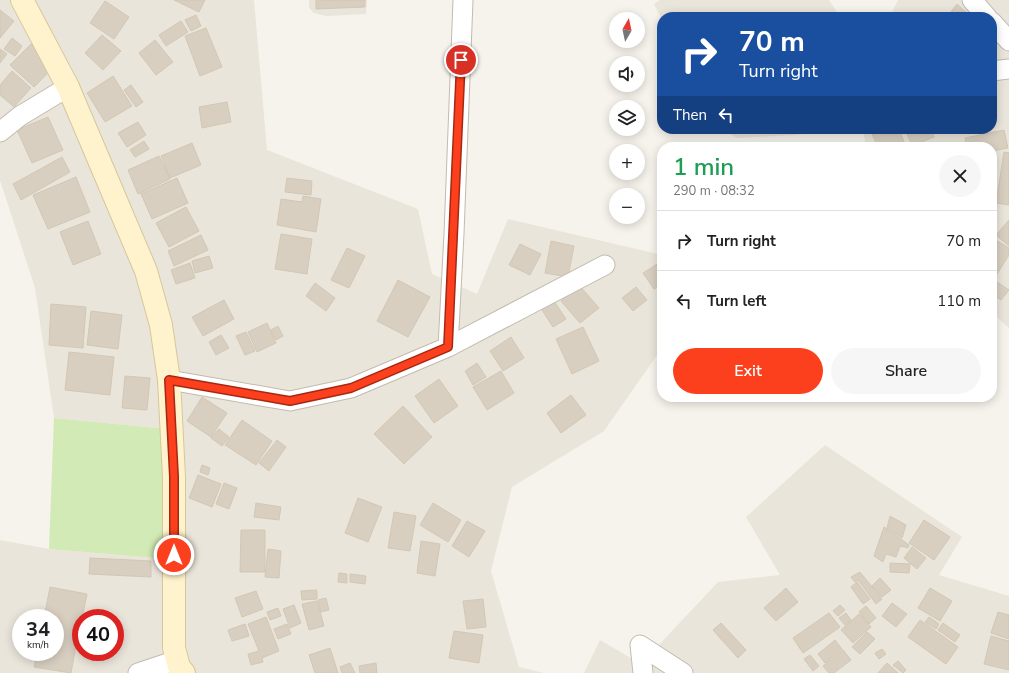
<!DOCTYPE html>
<html lang="en">
<head>
<meta charset="utf-8">
<style>
  body { margin:0; font-family:"Nunito Sans",sans-serif; background:#f6f6f6; color:#222; height:100vh; display:flex; flex-direction:column; font-size:15px; white-space:nowrap }
  * { box-sizing:border-box; margin:0 }
  p { font-size:13px; color:#767676 }
  .icon { flex:none; width:22px; height:22px; fill:none; stroke:currentColor; stroke-width:2; stroke-linecap:round; stroke-linejoin:round }
  .map { position:relative; flex:1; overflow:hidden }
  .panel { position:absolute; left:657px; top:142px; width:340px; height:260px; display:flex; flex-direction:column; background:#fff; border-radius:16px; box-shadow:0 2px 10px #0003 }
  .panel>* { flex:none }
  .banner { position:absolute; left:657px; top:12px; width:340px; height:122px; border-radius:16px; box-shadow:0 2px 10px #0003; background:#1a4fa0; color:#fff; overflow:hidden }
  .needle { width:26px; rotate:9deg }
  .tools { position:absolute; left:609px; top:12px; display:grid; gap:8px }
  .tools a { display:grid; place-items:center; width:36px; height:36px; border-radius:50%; background:#fff; box-shadow:0 2px 10px #0003; font-size:20px }
  .speed { position:absolute; left:12px; top:609px; display:flex; gap:8px; font-size:20px; font-weight:700; text-align:center }
  .speed>* { display:grid; place-content:center; width:52px; height:52px; border-radius:50%; background:#fff; box-shadow:0 2px 10px #0003; line-height:1 }
  .speed small { font-size:10px; font-weight:400 }
  .speed .limit { border:6px solid #d22; background:#fff; color:#111 }
  .pin { position:absolute; display:grid; place-items:center; width:34px; height:34px; color:#fff; margin:-17px; border:2px solid #fff; border-radius:50%; box-shadow:0 1px 4px #0007 }
  .me { position:absolute; width:44px; margin:-22px; rotate:0deg; stroke-linejoin:round; filter:drop-shadow(0 0 3px #0008) }
  .turn { display:flex; align-items:center; gap:14px; height:84px; padding:0 16px; font-size:18px }
  .turn .icon { width:52px; height:52px; stroke-width:2.5 }
  .turn b { display:block; font-size:28px; line-height:34px }
  .then { display:flex; align-items:center; height:38px; padding:0 16px; background:#0003; gap:8px; font-size:15px }
  .round { display:grid; place-items:center; flex:none; width:42px; height:42px; border-radius:21px; background:#f6f6f6 }
  .summary { display:flex; align-items:center; justify-content:space-between; height:68px; padding:0 16px }
  h1 { font-size:24px; font-weight:600; line-height:30px; color:#1e9e55 }
  .cta { display:flex; gap:8px; margin-top:auto; padding:8px 16px }
  .cta a { flex:1; height:46px; border-radius:24px; background:#fc3f1d; color:#fff; font-size:16px; font-weight:600; line-height:46px; text-align:center }
  .cta a+a { background:#f6f6f6; color:#222 }
  ul { padding:0; list-style:none }
  li { display:flex; align-items:center; gap:12px; height:60px; padding:0 16px; border-top:1px solid #e0e0e0 }
  li div { flex:1 }
  li b { display:block; font-size:15px }
  li em { font-style:normal }
  .map>svg:first-child { display:block }
</style>
</head>
<body>
<div class="map">
<svg width="1009" height="673" viewBox="0 0 1009 673">
  <rect width="100%" height="100%" fill="#f6f3ec"/>
  <path fill="#eae5da" fill-rule="evenodd" d="M0,0H21L147,282L167,429L54,418L35,288L0,180Z
    M34,0H254L267,150L418,209L432,274L477,294L508,219L662,255V348L604,431L512,487L491,571L519,667L544,673H195L182,664L179,382Z
    M309,0H367L366,14L326,16L314,13L309,8Z
    M660,0H829L840,17H662V20L654,4Z
    M898,0H1009V328L992,313V147H866L863,129H992V17H890Z
    M723,129H820L819,132L794,135L737,138Z
    M825,445L962,537L939,575L1009,596V673H584L600,640L641,664L718,582L780,575L746,517Z
    M0,540L49,549L167,559L175,673H0ZM21,618H55V652H21ZM81,618H115V652H81Z"/>
  <path fill="#d2eab5" d="M54,418L167,429V559L49,549Z"/>
  <path fill="#d8cfc1" stroke="#d3c7b4" d="M174,0H205L199,12Z
    M316,0H365V7L316,9Z
    M105,1L129,17L114,39L90,23Z
    M957,4L971,17H947Z
    M0,10L14,21L0,38Z
    M196,15L201,26L191,31L185,20Z
    M181,21L188,32L166,46L159,35Z
    M206,28L222,67L200,76L185,36Z
    M102,35L121,51L103,70L85,53Z
    M12,38L22,46L15,56L4,49Z
    M155,40L173,62L156,75L139,53Z
    M31,44L54,67L34,87L10,65Z
    M0,49L7,54L0,63Z
    M12,71L31,88L14,107L0,95V85Z
    M113,76L132,106L105,122L87,93Z
    M131,85L143,102L136,107L124,90Z
    M227,102L231,122L202,128L199,107Z
    M48,117L63,150L32,163L17,130Z
    M138,122L146,135L127,147L118,133Z
    M878,129H899L904,142L891,147H878L871,132Z
    M905,129H931L934,137L912,146Z
    M1004,130L1008,148L992,151V147H967L965,138Z
    M144,141L149,149L135,157L130,150Z
    M192,143L201,165L170,178L161,156Z
    M1004,152L1009,153V205L996,203Z
    M159,156L170,179L138,194L128,170Z
    M62,157L70,172L21,200L13,184Z
    M76,177L90,212L48,229L33,195Z
    M177,178L188,203L152,219L141,194Z
    M287,178L312,181L311,195L285,192Z
    M303,196L321,199L316,232L277,225L281,199L302,202Z
    M186,207L199,231L169,247L156,223Z
    M1009,220V246L996,235Z
    M88,221L101,254L73,265L60,232Z
    M281,234L312,239L307,274L275,269Z
    M201,235L208,250L174,266L168,251Z
    M992,238L1009,248V255L992,282Z
    M551,241L574,246L568,277L545,273Z
    M520,244L541,254L530,275L509,265Z
    M347,248L365,256L349,288L331,280Z
    M209,256L213,268L195,273L192,261Z
    M662,261V284L654,289L643,273Z
    M190,263L195,278L176,284L171,270Z
    M398,280L430,297L408,337L377,321Z
    M994,280L1009,290L1001,300L992,294V283Z
    M315,283L335,298L326,311L306,296Z
    M579,285L599,308L580,323L561,301Z
    M636,287L647,300L633,311L622,298Z
    M224,300L234,319L203,336L192,317Z
    M554,301L566,319L553,327L542,310Z
    M51,304L86,307L83,348L49,345Z
    M91,311L122,315L118,349L87,345Z
    M267,323L276,343L257,352L248,332Z
    M278,326L283,336L276,340L271,330Z
    M583,327L599,361L572,374L556,339Z
    M246,332L255,351L245,355L236,336Z
    M221,335L229,348L216,355L209,342Z
    M511,337L524,358L503,371L490,351Z
    M69,352L114,357L110,395L65,390Z
    M477,363L486,377L473,385L465,371Z
    M501,371L514,393L487,410L473,387Z
    M125,376L150,378L147,410L122,408Z
    M439,379L458,406L434,423L415,396Z
    M571,395L586,415L561,433L547,413Z
    M202,397L227,413L211,437L187,421Z
    M403,406L432,437L404,464L374,434Z
    M242,420L272,441L256,465L225,445Z
    M219,429L229,437L222,446L211,438Z
    M277,440L286,447L269,471L259,463Z
    M202,465L210,468L208,475L200,472Z
    M198,475L221,484L212,507L189,498Z
    M224,483L237,488L229,509L216,504Z
    M358,498L382,507L368,542L345,533Z
    M256,503L281,507L279,520L254,517Z
    M433,503L461,520L448,542L420,525Z
    M394,512L416,516L410,551L388,548Z
    M890,516L906,525L902,538L887,528Z
    M924,520L950,537L934,560L909,543Z
    M467,521L485,531L469,557L452,546Z
    M884,527L909,545L908,548L900,546L896,557L886,554L883,562L874,556Z
    M241,530H265V572H240Z
    M421,541L440,544L435,576L417,573Z
    M912,547L926,558L917,569L904,558Z
    M268,549L281,551L279,578L265,577Z
    M90,558L151,561V577L89,574Z
    M890,563L910,564L909,573L890,572Z
    M860,572L882,599L876,604L858,580L855,582L851,577Z
    M339,573L347,574V583L338,582Z
    M350,574L366,576L365,584L350,582Z
    M880,578L891,590L882,597L872,586Z
    M857,582L870,599L863,604L851,587Z
    M50,587L87,594L82,618H81L71,673L34,667L37,652H55V618H44Z
    M786,588L798,602L776,621L764,608Z
    M930,588L952,601L940,621L918,608Z
    M317,590V599L302,600L301,591Z
    M256,591L263,609L242,617L235,598Z
    M326,598L329,610L321,612L318,600Z
    M483,599L486,627L467,629L463,601Z
    M317,601L324,626L309,630L302,604Z
    M892,603L907,614L896,627L882,616Z
    M294,605L301,623L290,628L283,609Z
    M840,605L845,610L838,616L833,611Z
    M866,606L876,618L869,624L859,612Z
    M278,608L281,616L270,620L267,612Z
    M998,612L1009,615V639L991,633Z
    M829,613L840,627L803,653L793,638Z
    M846,613L851,620L845,625L839,618Z
    M859,614L871,627L853,643L841,630Z
    M266,617L279,651L262,658L263,662L251,665L248,654L259,651L248,624Z
    M929,617L939,624L936,629L925,622Z
    M920,620L958,647L946,664L908,637Z
    M721,623L746,650L738,658L713,630Z
    M943,623L960,635L955,642L938,630Z
    M245,624L249,636L232,641L228,630Z
    M287,624L291,634L278,639L274,629Z
    M454,631L483,635L479,663L449,658Z
    M867,632L875,639L860,654L852,647Z
    M991,636L1009,641V670L984,664Z
    M835,640L842,649L825,663L818,654Z
    M330,648L338,673H315L309,655Z
    M882,649L886,654L879,659L875,653Z
    M843,650L851,660L834,673H829L823,666Z
    M810,655L819,666L813,671L804,659Z
    M898,661L906,670L903,673L893,665Z
    M350,663L355,673H342L340,667Z
    M376,663L377,673H360L359,666Z
    M887,663L898,673H878Z"/>
  <g fill="none" stroke-linecap="round" stroke-linejoin="round">
    <defs>
      <path id="street" d="M972,0L987,17
        M992,22L1009,41
        M992,71L1009,69
        M0,132L20,116L68,87
        M448,347L454,234L463,0
        M169,380L290,401L351,388L448,347L605,265
        M138,673L177,660
        M643,673L640,645L683,673"/>
      <path id="secondary" d="M22,0L68,87L146,271L161,325L169,380L174,477V648L179,667L184,673"/>
    </defs>
    <use href="#street" stroke="#c2bbae" stroke-width="21"/>
    <use href="#secondary" stroke="#d6c79b" stroke-width="24"/>
    <use href="#street" stroke="#fff" stroke-width="19"/>
    <use href="#secondary" stroke="#fff3cd" stroke-width="22"/>
  </g>
  <g fill="none" stroke-linecap="round" stroke-linejoin="round">
    <defs>
      <path id="route" d="M174,555V477L169,380L290,401L351,388L448,347L461,60"/>
    </defs>
    <use href="#route" stroke="#a42913" stroke-width="10"/>
    <use href="#route" stroke="#fc3f1d" stroke-width="7"/>
  </g>
</svg>
<div class="tools">
<a><svg class="needle" viewBox="-14 -14 28 28"><path d="M0-13l5 13h-10z" fill="#e53935"/><path d="M0 13l5-13h-10z" fill="#767676"/></svg></a>
<a><svg class="icon" aria-label="sound" viewBox="0 0 24 24"><path d="M4 9h4l5-4v14l-5-4H4zM17 9q2 3 0 6"/></svg></a>
<a><svg class="icon" aria-label="layers" viewBox="0 0 24 24"><path d="M12 4l9 5-9 5-9-5zM3 14l9 5 9-5"/></svg></a>
<a>+</a>
<a>−</a>
</div>
<div class="speed"><div>34<small>km/h</small></div><div class="limit">40</div></div>
<div class="pin" style="left:461px;top:60px;background:#d93025"><svg class="icon" aria-label="arrive" viewBox="0 0 24 24"><path d="M6 21V4h12l-3 4 3 4H6"/></svg></div>
<svg class="me" style="left:174px;top:555px" viewBox="-20 -20 40 40"><circle r="17" fill="#fc3f1d" stroke="#fff" stroke-width="3"/><path d="M0-11L8 9 0 5-8 9z" fill="#fff"/></svg>
<div class="banner">
<div class="turn"><svg class="icon" aria-label="right" viewBox="0 0 24 24"><path d="M7 20v-9h11M14 6l5 5-5 5"/></svg><div><b>70 m</b>Turn right</div></div>
<div class="then">Then<svg class="icon" aria-label="left" viewBox="0 0 24 24"><path d="M17 20v-9H6M10 6l-5 5 5 5"/></svg></div>
</div>
<section class="panel">
<div class="summary"><div><h1>1 min</h1><p>290 m · 08:32</p></div><a class="round"><svg class="icon" aria-label="close" viewBox="0 0 24 24"><path d="M6 6l12 12M18 6L6 18"/></svg></a></div>
<ul>
<li><svg class="icon" aria-label="right" viewBox="0 0 24 24"><path d="M7 20v-9h11M14 6l5 5-5 5"/></svg><div><b>Turn right</b></div><em>70 m</em></li>
<li><svg class="icon" aria-label="left" viewBox="0 0 24 24"><path d="M17 20v-9H6M10 6l-5 5 5 5"/></svg><div><b>Turn left</b></div><em>110 m</em></li>
</ul>
<div class="cta"><a>Exit</a><a>Share</a></div>
</section>
</div>
</body>
</html>
